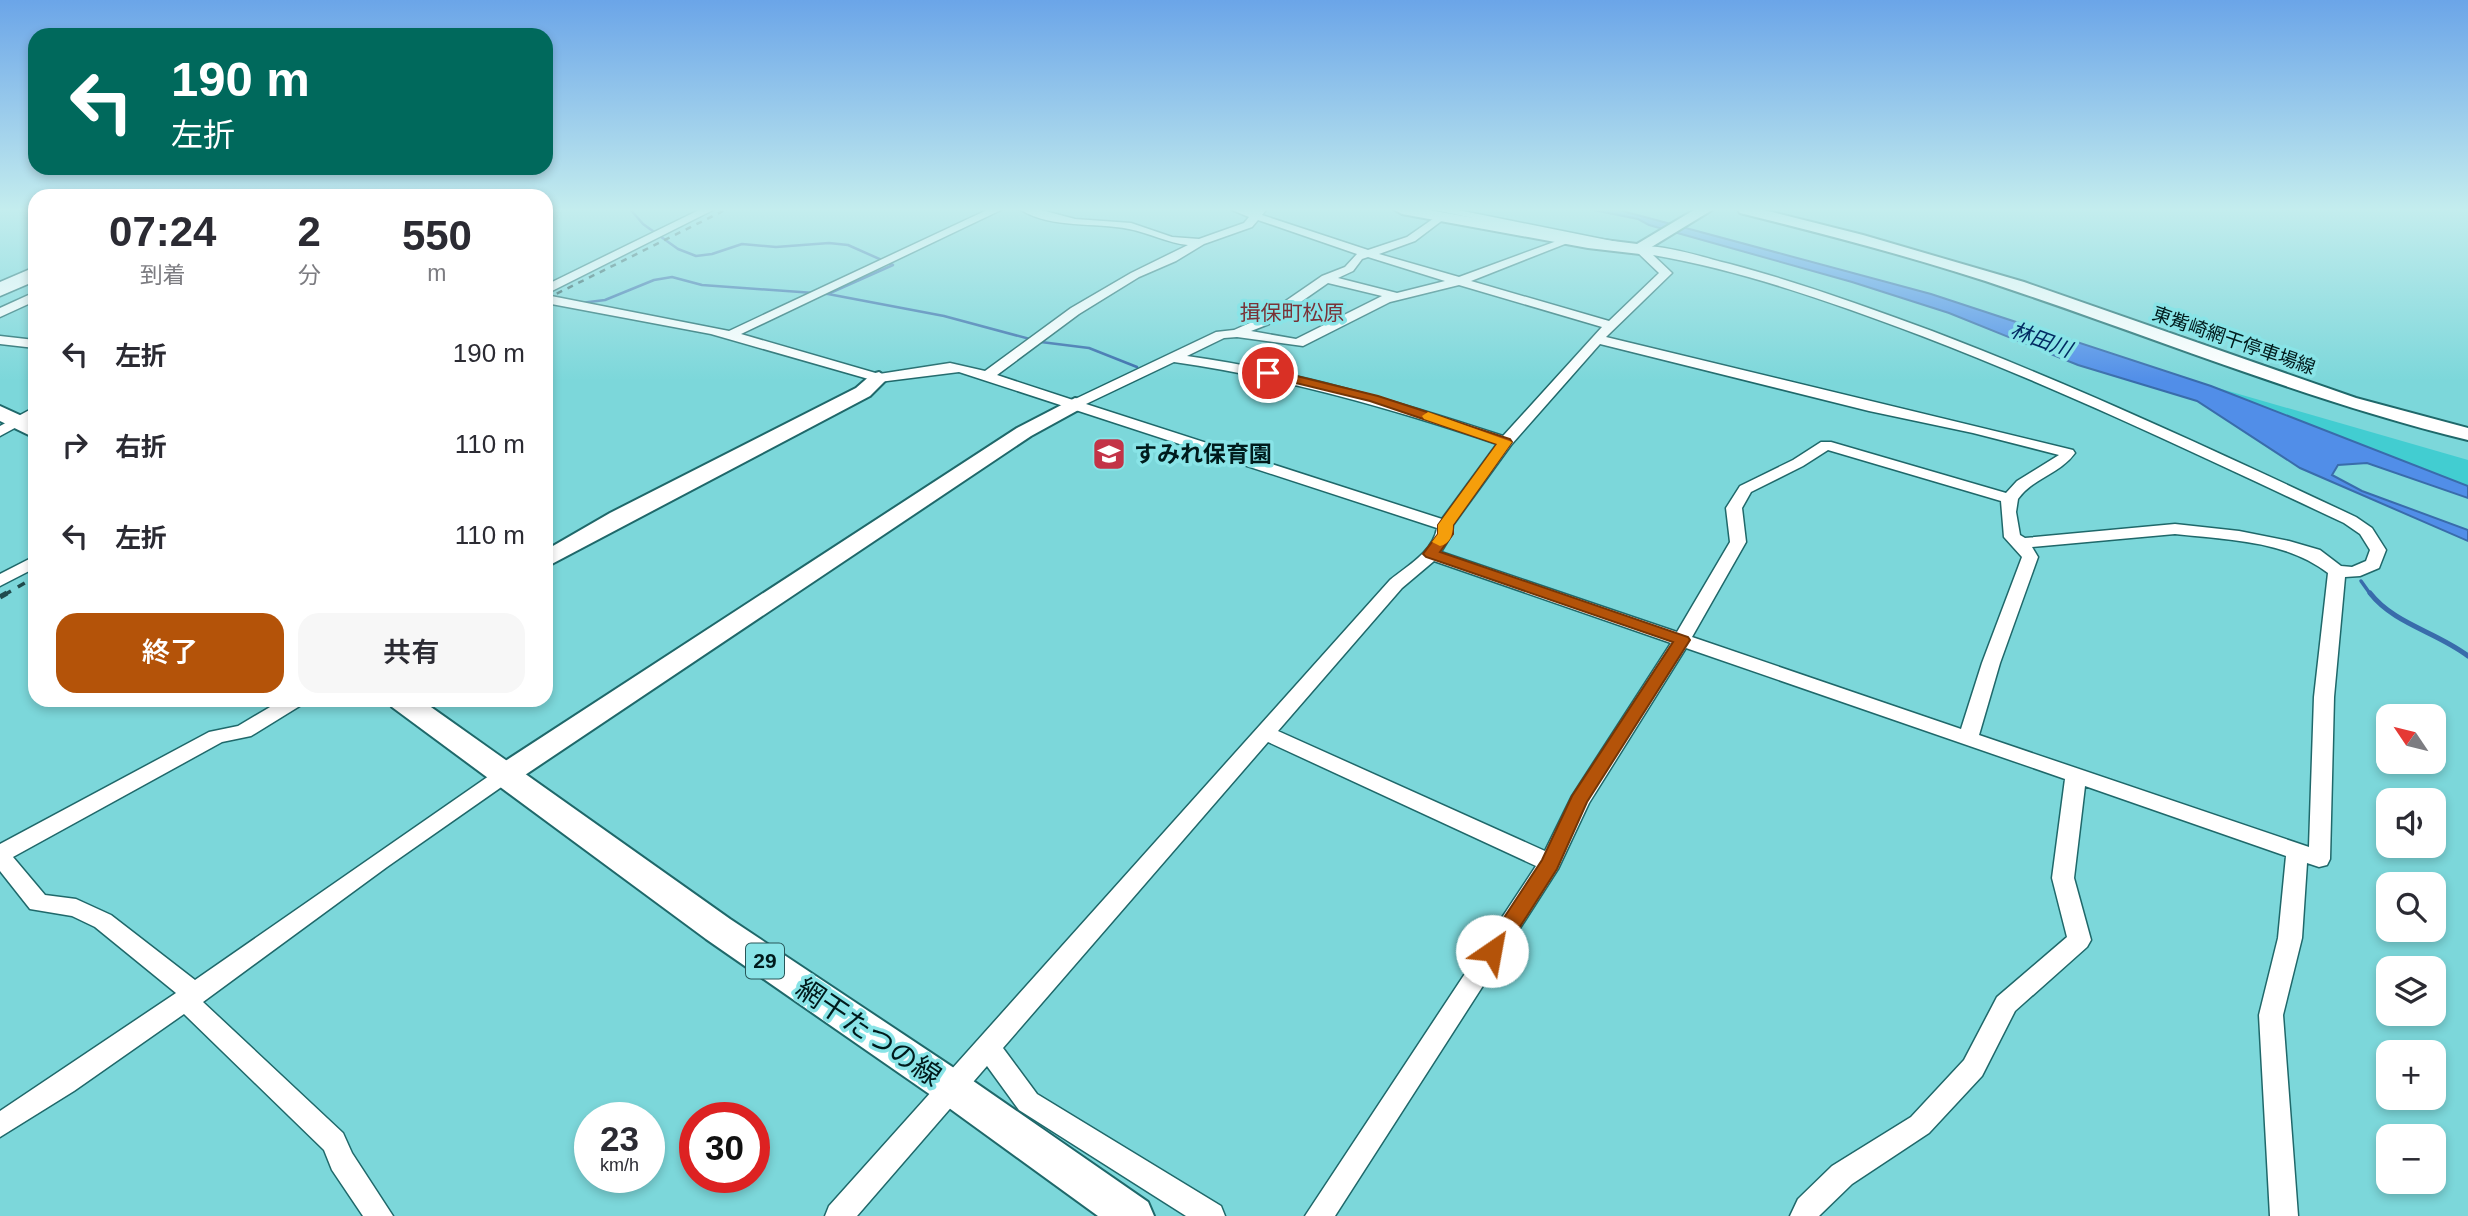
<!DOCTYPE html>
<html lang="ja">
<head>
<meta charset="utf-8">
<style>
  body { margin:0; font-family:Helvetica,"Noto Sans JP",sans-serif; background:#f7f7f7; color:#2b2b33; height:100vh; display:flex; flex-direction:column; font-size:26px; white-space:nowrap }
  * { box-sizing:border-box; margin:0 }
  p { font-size:23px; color:#7c7c81 }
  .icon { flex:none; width:38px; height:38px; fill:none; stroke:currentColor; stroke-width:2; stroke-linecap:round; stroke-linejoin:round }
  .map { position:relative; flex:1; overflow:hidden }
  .details { position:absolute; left:28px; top:189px; width:525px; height:518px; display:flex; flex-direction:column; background:#fff; border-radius:21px; box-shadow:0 4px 10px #0003 }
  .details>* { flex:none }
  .top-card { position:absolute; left:28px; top:28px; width:525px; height:147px; border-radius:21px; box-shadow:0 4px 10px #0003; background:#00695c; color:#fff; overflow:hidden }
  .needle { width:46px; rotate:305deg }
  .fabs { position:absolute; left:2376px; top:704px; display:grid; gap:14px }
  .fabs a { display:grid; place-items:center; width:70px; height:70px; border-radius:14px; background:#fff; box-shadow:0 4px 10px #0003; font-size:35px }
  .speed { position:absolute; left:574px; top:1102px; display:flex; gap:14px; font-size:35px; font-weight:700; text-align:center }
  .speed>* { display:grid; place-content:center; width:91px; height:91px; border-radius:50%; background:#fff; box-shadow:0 4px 10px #0003; line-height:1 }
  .speed small { font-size:18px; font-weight:400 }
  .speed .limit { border:10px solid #d22; background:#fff; color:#111 }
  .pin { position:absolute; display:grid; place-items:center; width:60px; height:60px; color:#fff; margin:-30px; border:4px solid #fff; border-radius:50%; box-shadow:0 2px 7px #0007 }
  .me { position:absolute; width:77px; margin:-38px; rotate:33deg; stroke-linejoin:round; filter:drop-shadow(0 0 5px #0008) }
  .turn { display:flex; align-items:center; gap:24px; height:147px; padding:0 28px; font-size:32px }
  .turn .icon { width:91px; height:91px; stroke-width:2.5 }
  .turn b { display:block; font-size:49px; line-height:60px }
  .eta { display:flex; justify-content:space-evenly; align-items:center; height:119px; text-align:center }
  .eta b { font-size:42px; font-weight:600; line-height:49px }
  .primary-button { display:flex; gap:14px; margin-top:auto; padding:14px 28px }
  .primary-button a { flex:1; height:80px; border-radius:21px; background:#b45309; color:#fff; font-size:28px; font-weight:600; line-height:80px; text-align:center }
  .primary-button a+a { background:#f7f7f7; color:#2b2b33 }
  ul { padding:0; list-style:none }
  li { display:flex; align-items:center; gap:21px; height:91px; padding:0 28px }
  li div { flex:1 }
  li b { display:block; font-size:26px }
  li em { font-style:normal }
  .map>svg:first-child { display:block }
</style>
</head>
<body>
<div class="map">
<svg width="2468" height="1216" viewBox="0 0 2468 1216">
  <rect width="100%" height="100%" fill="#7cd7da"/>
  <path fill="#42cdd1" d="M2211,386L2468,460V486Z"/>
  <path fill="#518ee8" stroke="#396cab" stroke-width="2" d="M1593,210H1619L1931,294L2211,386L2468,486V498L2367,463L2338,465L2332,475L2362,491L2468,530V541L2300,468L2197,401L2078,365L1949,313L1852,282L1649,225L1638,219Z"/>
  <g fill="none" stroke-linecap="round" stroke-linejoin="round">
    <path stroke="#396cab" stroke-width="2.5" d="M631,210L643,224L678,249L696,256L712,254L742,244L776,247L829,243L848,245L893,265L830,293
      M581,303L605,300L654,280L672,277L702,285L828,294L944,316L1041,342L1089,348L1137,367"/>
    <path stroke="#396cab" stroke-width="3.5" d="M2361,581L2371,595"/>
    <path stroke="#396cab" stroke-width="5" d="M2370,593C2394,624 2437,632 2468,656"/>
    <defs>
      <path id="street" d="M699,210H713L546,294V285Z
        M987,210H1001L741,334L879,374L950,363L985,371L1071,308L1131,273L1188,245C1167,243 1150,233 1129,229C1095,222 1052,229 1021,210H1041L1075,219L1131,223L1172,237L1199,239L1244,223L1249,217L1232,210H1266L1262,215L1368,250L1407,237L1440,214L1445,217L1444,219L1415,241L1379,254L1459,277L1565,238L1435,210H1458L1622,243L1628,246L1622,249L1575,240L1471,281L1609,321L1659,273L1636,251V247C1661,243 1705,258 1730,264C1798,282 1865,306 1932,331C2076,386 2216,451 2356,517L2372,528L2386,550L2379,568L2360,576L2345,577L2334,697L2330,859L2327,865L2319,867L2307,863L2302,938L2283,1015L2298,1216H2270L2259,1015L2278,938L2286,856L2085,786L2074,878L2091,940L2087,947L2015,1011L1982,1076L1929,1133L1852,1184L1819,1216H1790L1798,1199L1832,1166L1911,1117L1964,1060L1997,997L2067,937L2052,878L2065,779L1686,648L1589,803L1558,869L1335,1216H1305L1536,866L1268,742L1003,1048L1037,1094L1221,1206L1225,1216H1186L1019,1110L987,1066L857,1216H825L829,1206L1390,580C1407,566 1433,552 1437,528L959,372L879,382L711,334L546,303V295L729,331ZM1258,220L1357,254L1345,267L1322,276L1261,318L1234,330L1216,332L1073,400L997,375L1079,314L1139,277L1176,261L1204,244L1252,227ZM1653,255C1745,271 1834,303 1922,336C2066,391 2205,458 2344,523L2360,534L2370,550L2366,561L2352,567L2341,566L2320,550L2289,541L2239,531L2175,524L2025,538L2020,535L2016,512L2018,499C2033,478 2060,474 2075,453L2073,450L1606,337L1672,273ZM1368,257L1445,281L1397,293L1338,278L1353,271L1362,259ZM1328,283L1382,296L1296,339L1251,331L1269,324ZM1459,285L1602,327L1503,436C1400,402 1295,371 1187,356L1224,338L1237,337L1303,346L1390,302ZM1600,344L1869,411L1973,433L2059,455L2017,481L2006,493L1831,442H1821L1793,460L1740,486L1726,508L1730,542L1677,632L1441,552L1452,534L1453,525L1511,445ZM1174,362C1285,378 1391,408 1497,444L1442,519L1086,404ZM1828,450L2001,501L2004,537L2022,557L1982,663L1961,729L1692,637L1746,542L1742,508L1751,492L1803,466ZM2175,534C2228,540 2285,540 2328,573L2314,697L2309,847L1979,735L2000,663L2038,557L2032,547ZM1434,561L1671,643L1572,796L1545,851L1278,731L1402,588Z
        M35,292V301L0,317V308Z
        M0,336L35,340V348L0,344Z
        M35,407V417L0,436V426Z
        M35,556V568L0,586V574Z
        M282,700H306L303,704L251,736L222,742L13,857L45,895L76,899L111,915L195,980L499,769H513L516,774L513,779L387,867L203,1002L343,1133L352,1153L393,1216H363L332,1170L324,1150L184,1014L74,1091L0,1137V1111L176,993L95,927L72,916L30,909L0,871V844L209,732L238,726Z"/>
      <path id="secondary" d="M1395,210H1429L1588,238L1637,244L1694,210H1712L1640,254L1588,248L1402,214Z
        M1738,210H1764L1863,235L2024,282L2356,398L2468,428V440C2313,402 2166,342 2015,291C1925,260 1832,236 1740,213Z
        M879,372L888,378L870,396L546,567V550L610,513L856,388L872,374Z
        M1075,398L1082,400L1085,404L1082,408L1031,436L516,781L506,784L496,781L492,774L496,767L1017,428Z"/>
      <path id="primary" d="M0,406L35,422V438L0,421Z
        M388,700H421L730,919L966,1076L1148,1202L1154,1216H1098L938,1100L706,939L392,707Z"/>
      <path id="highway" d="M35,267V281L0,296V282Z"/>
    </defs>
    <use href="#street" stroke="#1f686a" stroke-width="3"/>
    <use href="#secondary" stroke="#1f686a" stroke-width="4"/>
    <use href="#primary" stroke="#1f686a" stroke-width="4"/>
    <use href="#highway" stroke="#1f686a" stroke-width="3"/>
    <use href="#street" fill="#fff" fill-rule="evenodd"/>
    <use href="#secondary" fill="#fff" fill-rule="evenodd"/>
    <use href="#primary" fill="#fff" fill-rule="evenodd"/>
    <use href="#highway" fill="#fff" fill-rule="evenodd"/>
    <path stroke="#204b4d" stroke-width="2.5" stroke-dasharray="6 6" stroke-linecap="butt" d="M546,299L725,210"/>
    <path stroke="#204b4d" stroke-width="3.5" stroke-dasharray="8 8" stroke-linecap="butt" d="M4,595L35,577"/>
    <path stroke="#204b4d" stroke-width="5" stroke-dasharray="10 10" stroke-linecap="butt" d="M0,597L7,593"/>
  </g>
  <linearGradient id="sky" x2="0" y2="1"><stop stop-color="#6ba5e8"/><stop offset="0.55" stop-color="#c4edee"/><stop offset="1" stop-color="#c4edee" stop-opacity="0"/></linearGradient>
  <rect width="2468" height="381" fill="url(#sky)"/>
  <path fill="#b45309" stroke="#753606" stroke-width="2" d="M1268,369L1378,396L1510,439L1512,442L1453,525V534L1440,552L1688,637L1690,640L1587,802L1557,869L1500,958L1492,960L1485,958L1482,951L1542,860L1572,796L1673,642L1426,557L1423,554L1438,534V525L1497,444L1370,401L1263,375V370Z"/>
  <path fill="#f59e0b" d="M1428,412L1512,442L1453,525C1453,535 1450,544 1440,546L1432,542L1438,534V525L1497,444L1424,419L1422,416Z"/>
  <defs>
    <symbol id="school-square" viewBox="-11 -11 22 22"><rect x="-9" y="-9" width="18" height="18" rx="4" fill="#c33347" stroke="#89e4e7"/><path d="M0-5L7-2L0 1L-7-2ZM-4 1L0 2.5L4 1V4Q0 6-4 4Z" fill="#fff"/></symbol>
  </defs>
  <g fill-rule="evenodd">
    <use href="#school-square" x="1090" y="435" width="38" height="38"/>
  </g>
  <g text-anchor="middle" stroke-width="7" stroke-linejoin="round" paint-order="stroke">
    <g font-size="19" fill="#001b1c" stroke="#89e4e7">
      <text transform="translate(2234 340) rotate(19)" y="7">東觜崎網干停車場線</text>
    </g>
    <g font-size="21" fill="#793237" stroke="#89e4e7">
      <text x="1292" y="320">揖保町松原</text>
    </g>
    <g font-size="21" font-style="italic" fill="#022b63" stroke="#89e4e7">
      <text transform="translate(2041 340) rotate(20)" y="7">林田川</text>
    </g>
    <rect fill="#89e4e7" stroke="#295759" stroke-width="2" x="746" y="943.5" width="38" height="35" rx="5"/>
    <g font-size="21" font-weight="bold" fill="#001b1c">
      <text x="765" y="968">29</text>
    </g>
    <g font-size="23" font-weight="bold" fill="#001b1c" stroke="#89e4e7" text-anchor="start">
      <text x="1134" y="462">すみれ保育園</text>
    </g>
    <g font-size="28" fill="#001b1c" stroke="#89e4e7">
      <text transform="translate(869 1032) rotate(34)" y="10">網干たつの線</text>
    </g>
  </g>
</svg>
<div class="fabs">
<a><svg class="needle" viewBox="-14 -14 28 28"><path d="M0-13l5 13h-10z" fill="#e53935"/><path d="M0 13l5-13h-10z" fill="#7c7c81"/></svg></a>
<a><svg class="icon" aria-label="sound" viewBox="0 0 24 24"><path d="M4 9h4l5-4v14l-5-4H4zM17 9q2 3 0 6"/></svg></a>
<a><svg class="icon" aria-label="search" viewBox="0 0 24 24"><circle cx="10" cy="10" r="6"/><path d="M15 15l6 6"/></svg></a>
<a><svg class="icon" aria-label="layers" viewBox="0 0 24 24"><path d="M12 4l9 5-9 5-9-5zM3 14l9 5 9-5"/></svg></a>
<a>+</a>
<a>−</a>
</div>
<div class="speed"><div>23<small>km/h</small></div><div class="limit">30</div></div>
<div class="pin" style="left:1268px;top:373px;background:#d93025"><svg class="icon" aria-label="arrive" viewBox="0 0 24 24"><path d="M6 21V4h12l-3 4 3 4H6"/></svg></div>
<svg class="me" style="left:1492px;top:951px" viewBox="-20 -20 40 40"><circle r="19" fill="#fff"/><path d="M0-13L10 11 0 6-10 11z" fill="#b45309"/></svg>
<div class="top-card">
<div class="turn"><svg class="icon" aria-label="left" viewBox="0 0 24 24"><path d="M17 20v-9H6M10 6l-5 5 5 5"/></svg><div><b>190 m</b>左折</div></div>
</div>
<section class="details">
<div class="eta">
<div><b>07:24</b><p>到着</p></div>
<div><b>2</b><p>分</p></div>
<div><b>550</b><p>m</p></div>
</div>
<ul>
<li><svg class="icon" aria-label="left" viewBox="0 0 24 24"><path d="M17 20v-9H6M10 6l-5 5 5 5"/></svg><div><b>左折</b></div><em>190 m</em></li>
<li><svg class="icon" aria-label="right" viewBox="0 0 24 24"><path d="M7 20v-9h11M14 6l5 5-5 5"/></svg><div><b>右折</b></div><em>110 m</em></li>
<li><svg class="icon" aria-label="left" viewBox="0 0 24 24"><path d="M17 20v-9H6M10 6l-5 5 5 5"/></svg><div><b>左折</b></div><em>110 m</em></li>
</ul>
<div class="primary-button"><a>終了</a><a>共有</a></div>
</section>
</div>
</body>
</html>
